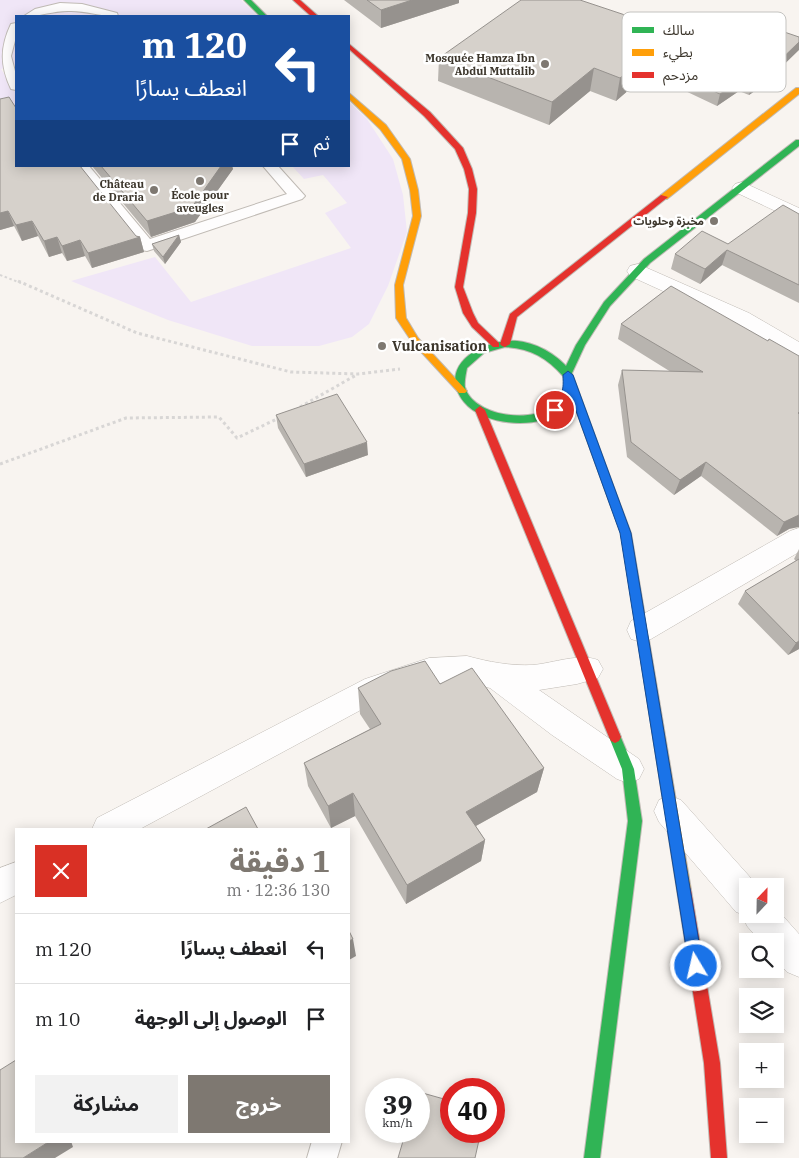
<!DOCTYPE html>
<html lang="ar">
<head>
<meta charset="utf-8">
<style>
  body { margin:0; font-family:"IBM Plex Serif","Noto Sans Arabic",serif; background:#f2f2f2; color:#202124; direction:rtl; height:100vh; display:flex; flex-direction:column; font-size:19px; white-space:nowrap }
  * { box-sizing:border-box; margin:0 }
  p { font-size:16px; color:#757577 }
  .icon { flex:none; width:28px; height:28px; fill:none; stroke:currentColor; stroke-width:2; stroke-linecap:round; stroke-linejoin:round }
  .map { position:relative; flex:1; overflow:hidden; direction:ltr }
  .details { position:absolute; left:15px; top:828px; width:335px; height:315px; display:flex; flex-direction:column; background:#fff; border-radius:0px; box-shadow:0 2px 12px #0003; direction:rtl }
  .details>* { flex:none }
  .banner { position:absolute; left:15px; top:15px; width:335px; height:152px; border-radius:0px; box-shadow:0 2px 12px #0003; direction:rtl; background:#1a4fa0; color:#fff; overflow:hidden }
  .needle { width:32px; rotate:22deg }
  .buttons { position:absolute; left:739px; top:878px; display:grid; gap:10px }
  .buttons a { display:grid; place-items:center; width:45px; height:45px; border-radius:0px; background:#fff; box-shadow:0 2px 12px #0003; font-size:25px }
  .speed { position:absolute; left:365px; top:1078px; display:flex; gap:10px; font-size:25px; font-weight:700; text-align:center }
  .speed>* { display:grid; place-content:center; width:65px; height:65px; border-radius:50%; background:#fff; box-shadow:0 2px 12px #0003; line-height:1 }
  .speed small { font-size:12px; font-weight:400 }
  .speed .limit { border:8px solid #d22; background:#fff; color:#111 }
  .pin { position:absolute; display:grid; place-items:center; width:42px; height:42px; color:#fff; margin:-21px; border:2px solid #fff; border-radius:50%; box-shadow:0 1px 5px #0007 }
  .me { position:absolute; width:55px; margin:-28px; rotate:351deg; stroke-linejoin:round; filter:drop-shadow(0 0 4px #0008) }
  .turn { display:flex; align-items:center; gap:18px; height:105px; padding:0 20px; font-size:22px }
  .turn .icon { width:65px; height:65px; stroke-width:2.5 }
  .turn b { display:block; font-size:35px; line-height:42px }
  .then { display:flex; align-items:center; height:48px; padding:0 20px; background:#0003; gap:10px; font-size:19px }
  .round { display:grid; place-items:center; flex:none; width:52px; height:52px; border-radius:0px; background:#f2f2f2 }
  .overview { display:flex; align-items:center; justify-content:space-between; height:85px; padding:0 20px }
  h1 { font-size:30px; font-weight:700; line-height:38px; color:#7e7871 }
  .cta { display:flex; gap:10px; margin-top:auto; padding:10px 20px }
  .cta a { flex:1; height:58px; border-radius:0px; background:#7e7871; color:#fff; font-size:20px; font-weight:700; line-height:58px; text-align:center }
  .cta a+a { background:#f2f2f2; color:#202124 }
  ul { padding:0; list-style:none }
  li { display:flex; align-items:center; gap:15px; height:70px; padding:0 20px; border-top:1px solid #e0e0e0 }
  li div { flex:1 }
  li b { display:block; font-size:19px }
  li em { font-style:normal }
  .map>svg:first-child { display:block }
</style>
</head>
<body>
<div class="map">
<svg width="799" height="1158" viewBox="0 0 799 1158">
  <rect width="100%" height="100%" fill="#f8f4f0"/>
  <path fill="#f0e6f7" d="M0,0H241L258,16H16V65L1,69L16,92V106L0,111Z
    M349,102L367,119L393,159L403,195L407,232L388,286L369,324L352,337L319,346H252L168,320L71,281L155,257L191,302L351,248L325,213L347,203L323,175L304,179L292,166H349Z"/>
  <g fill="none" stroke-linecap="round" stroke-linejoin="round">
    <defs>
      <path id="lane" d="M60,3L82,4L117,13L118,16C102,17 87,11 71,11C54,10 40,17 24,16L35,9Z
        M16,23V37L11,56L16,75V90L11,89C0,66 0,47 11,24Z
        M74,166H89L150,239L287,194L263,166H278L305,196L302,199L147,251L141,250Z
        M312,1141H342L337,1158H307Z"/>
      <path id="street" d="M742,182L799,208V222L735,192L732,188L735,184Z
        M638,264L749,313L799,342V360L791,358L733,323L630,276L627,271L630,266Z
        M799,528V552L651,639L641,642L631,639L627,630L631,621L790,531Z
        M467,656C489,662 510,666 533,665C554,663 579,653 598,660L603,669L598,678L577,684L539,690L639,759L644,769L639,779L628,783L617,779L552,735L490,688L467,682L429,684L383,698L140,829H92L97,818L365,679L429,658Z
        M670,796L681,800L758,886H748V914H775V907L799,934V977L787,972L775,959V941H760L747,926L742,914L736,912L659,822L654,811L659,800Z
        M16,862V895L0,903V868Z"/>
      <path id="fast" d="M244,0H251L267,16H260Z
        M796,140H799V146L650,263L610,306L585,345L572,373L619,501L618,504L614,505L609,501L571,396C568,400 566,406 563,409C541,431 483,426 464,402C440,371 470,347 500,342C524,337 550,349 566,366L576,345L604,302L644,259ZM505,347C530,348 547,358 563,376C564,380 565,384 564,387C561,428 474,422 465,387C464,382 466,373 467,368L484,353Z
        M615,731L619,733L634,769L642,821L600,1158H584L628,821L622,769L609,737L611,733Z"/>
      <path id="slow" d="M796,88H799V94L667,199H661V195Z
        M349,93L386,125L410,159L418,190L421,216L403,285L406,318L418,338L465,389L467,391L465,393H459L412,342L396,318L395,285L413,216L410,190L402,159L380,129L349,99Z
        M614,497L619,501L631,533L691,890L689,895L684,897L679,895L677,890L621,533L609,501Z"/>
      <path id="jam" d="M293,0H300L318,16H311Z
        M349,44L430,112L463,148L472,169L477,189L476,213L463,287L473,313L478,323L499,343V347H493L472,327L463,313L455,287L468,213L469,189L464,169L455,149L424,116L349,49Z
        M661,195L668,197L517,317L510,344L505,347L502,346L500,344L510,314Z
        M480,406L485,410L621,737L619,741L615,743L611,741L609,737L475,410Z
        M684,883L689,885L691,890L720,1063L727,1158H711L704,1063L677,890L679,885Z"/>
    </defs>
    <use href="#lane" stroke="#c0bbb5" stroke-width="2"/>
    <use href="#street" stroke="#c0bbb5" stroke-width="1"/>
    <use href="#fast" stroke="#c0bbb5" stroke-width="2"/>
    <use href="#slow" stroke="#c0bbb5" stroke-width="2"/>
    <use href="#jam" stroke="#c0bbb5" stroke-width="2"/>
    <path stroke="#d8d6d5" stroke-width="2" stroke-dasharray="2.5 2.5" stroke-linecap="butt" d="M0,275L21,283"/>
    <path stroke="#d8d6d5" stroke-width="3" stroke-dasharray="3 3" stroke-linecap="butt" d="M18,281L137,333L291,372L358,374L400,369
      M300,407L358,374
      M0,464L126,418L219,417L237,438L279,418"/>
    <use href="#lane" fill="#fefdfd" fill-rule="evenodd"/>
    <use href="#street" fill="#fefdfd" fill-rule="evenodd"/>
    <use href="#fast" fill="#30b455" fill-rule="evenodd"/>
    <use href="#slow" fill="#ff9f0a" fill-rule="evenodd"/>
    <use href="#jam" fill="#e5322d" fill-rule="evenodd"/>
  </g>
  <path fill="#b8b4af" d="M344,0H459V3L381,28Z
    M634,18L632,30L660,63L616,101L590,91L549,125L438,81L439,58Z
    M746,19L762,86L749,95L739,91L717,106L679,88L681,77Z
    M0,99L16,166L136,236L140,237L144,252L92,268L85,256L67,261L62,253L49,257L38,236L22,241L14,226L0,230Z
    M92,166H232L233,169L195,222L151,237Z
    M799,214V303L722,265L700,284L671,269L675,254L728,244Z
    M179,235L181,242L165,264L154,251L152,244Z
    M671,286L789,529L777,536L701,476L674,495L627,457L618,385L622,370L671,372L618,339L621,324Z
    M276,415L368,455L306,477L278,428Z
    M799,549V649L788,655L738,604L745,591L796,561L794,559Z
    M440,684L544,768L537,792L476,826L485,840L481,861L406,904L355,816L331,828L308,786L304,763L370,729L360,714L358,688Z"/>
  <path fill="#96928e" d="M412,0H459V3L381,28V10Z
    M634,18L630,41L623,27Z
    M665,41L660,63L616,101L620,78Z
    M799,42V50L762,86L749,95L752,84Z
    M594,68L590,91L549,125L552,102Z
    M742,79L739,91L717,106L720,94Z
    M221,166H232L233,169L195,222L151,237L147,221Z
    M8,211L14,226L0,230V213Z
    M32,221L38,236L22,241L16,225Z
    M179,235L181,242L165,264L163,257Z
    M57,237L62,253L49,257L44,241Z
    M140,237L144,252L92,268L88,253Z
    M80,240L85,256L67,261L62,246Z
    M727,250L722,265L700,284L705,269Z
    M367,442L368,455L306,477L304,464Z
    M706,462L701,476L674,495L680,480Z
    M796,515H799V527L789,529L777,536L784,522Z
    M799,641V649L788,655L796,643Z
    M544,768L537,792L463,833L466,812Z
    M353,793L355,816L331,828L328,806Z
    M485,840L481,861L406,904L407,885Z
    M353,939L356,956L349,960V941Z
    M50,1141H71L73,1147L55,1158H23Z"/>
  <path fill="#d6d1cb" stroke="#96928e" d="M367,0H412L381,10Z
    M521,0H580L634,18L623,27L665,41L620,78L594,68L552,102L439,58Z
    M746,19L799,37V42L766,74L752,84L742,79L720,94L681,77Z
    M9,97L16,108V166H80L136,236L140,237L88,253L80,240L62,246L57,237L44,241L32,221L16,225L8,211L0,213V99Z
    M101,166H221L192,207L147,221Z
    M783,205L799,214V285L727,250L705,269L675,254L702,231L728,244Z
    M179,235L163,257L152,244Z
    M671,286L768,341L769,339L799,356V412L798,413L799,414V515L784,522L706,462L680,480L631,442L622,370L703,372L621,324Z
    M337,394L367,442L304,464L276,415Z
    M799,559V641L796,643L745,591Z
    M425,661L440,684L472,668L544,768L466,812L485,840L407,885L353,793L328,806L304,763L381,724L358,688L391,671Z
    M246,807L258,829H206Z
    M349,931L353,939L349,941Z
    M16,1060V1141H50L23,1158H0V1070Z
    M419,1092L451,1101V1131H481L475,1158H398L406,1131H419Z"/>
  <path fill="#1a73e8" stroke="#114b97" d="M568,371L573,375L631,533L703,966L701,971L696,973L691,971L689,966L620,533L571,397L566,406L559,413H552L550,410C561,395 564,395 563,375Z"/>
  <g fill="#7e7871" stroke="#fff" stroke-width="2">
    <circle cx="545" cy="64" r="5"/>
    <circle cx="200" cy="181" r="5"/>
    <circle cx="154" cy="190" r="5"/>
    <circle cx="714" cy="221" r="5"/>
    <circle cx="382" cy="346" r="5"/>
  </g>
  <g text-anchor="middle" stroke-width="5" stroke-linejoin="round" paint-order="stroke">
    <g font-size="11" font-weight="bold" fill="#3c362c" stroke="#fff" text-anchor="end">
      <text x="535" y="62">Mosquée Hamza Ibn<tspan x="535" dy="13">Abdul Muttalib</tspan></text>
      <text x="144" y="188">Château<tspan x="144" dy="13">de Draria</tspan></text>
      <text x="200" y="199" text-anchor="middle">École pour<tspan x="200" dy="13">aveugles</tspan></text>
      <text x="704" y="225">مخبزة وحلويات</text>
    </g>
    <g font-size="14" font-weight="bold" fill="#3c362c" stroke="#fff" text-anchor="start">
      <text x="392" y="351">Vulcanisation</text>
    </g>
  </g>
  <rect x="622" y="12" width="164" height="80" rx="8" fill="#fff" stroke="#c4c3c0" stroke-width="1"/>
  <rect x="632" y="27" width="22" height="6" fill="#30b455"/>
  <rect x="632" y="49" width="22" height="7" fill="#ff9f0a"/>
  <rect x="632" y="72" width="22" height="6" fill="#e5322d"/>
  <g font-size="14" fill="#3c362c">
    <text x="663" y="35">سالك</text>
    <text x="663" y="57">بطيء</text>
    <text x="663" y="80">مزدحم</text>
  </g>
</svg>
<div class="buttons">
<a><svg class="needle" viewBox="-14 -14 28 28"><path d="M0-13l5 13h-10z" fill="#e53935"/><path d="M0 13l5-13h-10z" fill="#757577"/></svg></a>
<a><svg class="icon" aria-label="search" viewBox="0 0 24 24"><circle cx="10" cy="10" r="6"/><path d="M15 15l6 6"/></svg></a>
<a><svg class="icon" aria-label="layers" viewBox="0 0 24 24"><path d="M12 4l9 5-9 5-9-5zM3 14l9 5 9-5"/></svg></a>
<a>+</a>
<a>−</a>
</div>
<div class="speed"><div>39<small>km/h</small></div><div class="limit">40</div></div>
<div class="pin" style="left:555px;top:410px;background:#d93025"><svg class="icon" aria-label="arrive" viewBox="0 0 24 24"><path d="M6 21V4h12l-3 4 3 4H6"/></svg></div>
<svg class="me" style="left:696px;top:966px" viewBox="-20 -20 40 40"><circle r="17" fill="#1a73e8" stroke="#fff" stroke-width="3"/><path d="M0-11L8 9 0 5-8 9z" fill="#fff"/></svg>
<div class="banner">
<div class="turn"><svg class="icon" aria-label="left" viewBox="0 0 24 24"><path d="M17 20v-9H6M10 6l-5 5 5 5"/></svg><div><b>120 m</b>انعطف يسارًا</div></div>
<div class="then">ثم<svg class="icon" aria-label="arrive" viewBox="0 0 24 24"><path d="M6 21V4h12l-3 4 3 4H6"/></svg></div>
</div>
<section class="details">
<div class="overview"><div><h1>1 دقيقة</h1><p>130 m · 12:36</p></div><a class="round" style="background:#d93025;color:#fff"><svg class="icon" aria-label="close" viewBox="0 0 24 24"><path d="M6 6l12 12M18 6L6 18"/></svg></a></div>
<ul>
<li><svg class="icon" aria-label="left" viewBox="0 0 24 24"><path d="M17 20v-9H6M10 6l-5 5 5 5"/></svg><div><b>انعطف يسارًا</b></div><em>120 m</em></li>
<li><svg class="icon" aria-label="arrive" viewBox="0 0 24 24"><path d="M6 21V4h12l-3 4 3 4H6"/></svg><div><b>الوصول إلى الوجهة</b></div><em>10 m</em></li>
</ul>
<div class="cta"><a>خروج</a><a>مشاركة</a></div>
</section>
</div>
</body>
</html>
